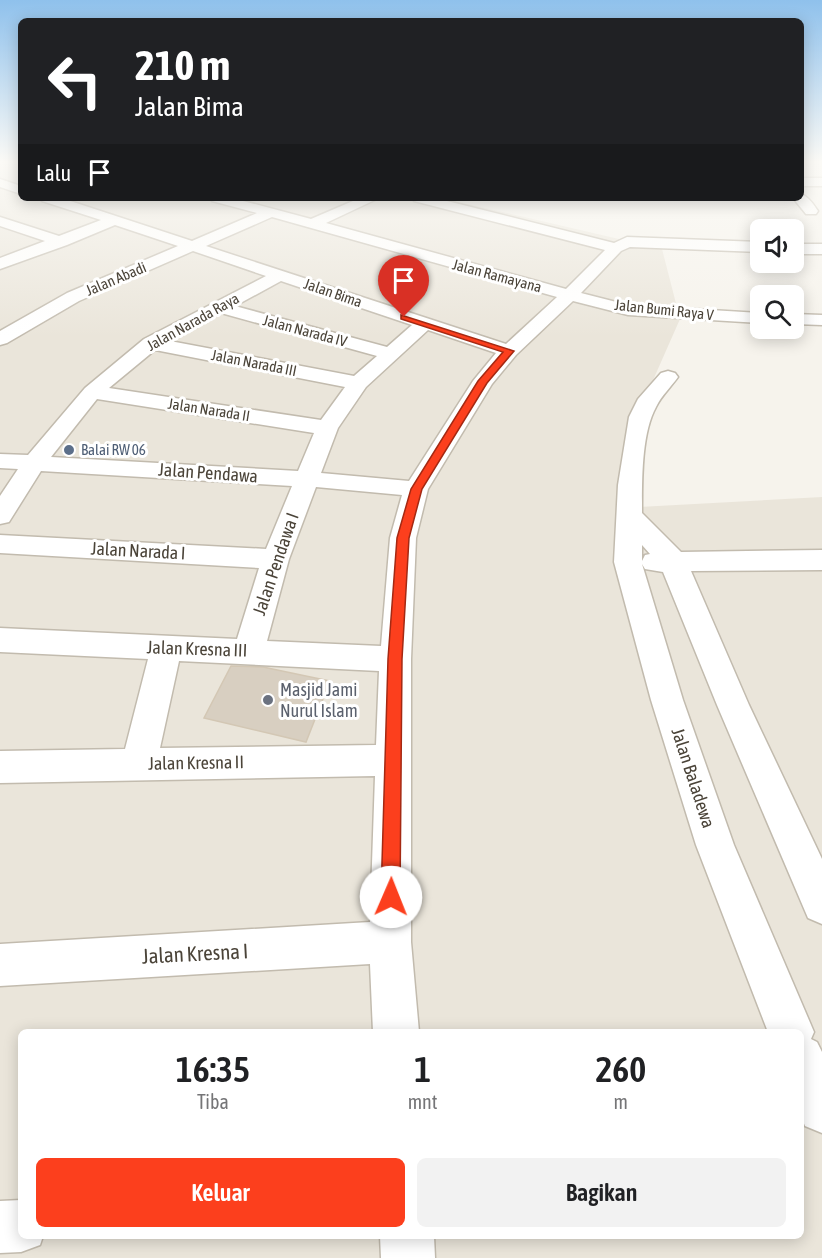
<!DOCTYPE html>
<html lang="id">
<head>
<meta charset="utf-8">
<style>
  body { margin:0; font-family:"Asap Condensed",sans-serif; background:#f2f2f2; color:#202124; height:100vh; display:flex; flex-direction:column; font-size:22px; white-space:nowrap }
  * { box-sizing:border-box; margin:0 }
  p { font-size:20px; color:#757577 }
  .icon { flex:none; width:33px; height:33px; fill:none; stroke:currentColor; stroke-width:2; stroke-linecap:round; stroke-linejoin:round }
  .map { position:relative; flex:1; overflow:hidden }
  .sheet { position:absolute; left:18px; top:1029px; width:786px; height:210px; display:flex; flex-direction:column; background:#fff; border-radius:9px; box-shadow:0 3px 15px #0003 }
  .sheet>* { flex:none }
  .hud { position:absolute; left:18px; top:18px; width:786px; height:183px; border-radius:9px; box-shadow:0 3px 15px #0003; background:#202124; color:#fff; overflow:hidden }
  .buttons { position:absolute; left:750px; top:219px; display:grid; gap:12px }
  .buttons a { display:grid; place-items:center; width:54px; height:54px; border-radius:9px; background:#fff; box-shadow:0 3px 15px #0003; font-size:30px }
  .pin { position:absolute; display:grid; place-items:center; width:51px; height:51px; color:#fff; margin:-62px -26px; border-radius:50% 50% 50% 0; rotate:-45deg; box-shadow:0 0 6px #0007 }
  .pin .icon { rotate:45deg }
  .me { position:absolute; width:66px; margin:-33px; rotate:1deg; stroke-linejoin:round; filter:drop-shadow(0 0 4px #0008) }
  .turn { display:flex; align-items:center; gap:21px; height:126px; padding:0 18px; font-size:27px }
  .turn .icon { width:78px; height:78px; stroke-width:2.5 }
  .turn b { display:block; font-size:42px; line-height:51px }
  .then { display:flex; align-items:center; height:57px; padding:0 18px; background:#0003; gap:12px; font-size:22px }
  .eta { display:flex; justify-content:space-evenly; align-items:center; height:102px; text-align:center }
  .eta b { font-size:36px; font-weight:600; line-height:42px }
  .cta { display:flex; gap:12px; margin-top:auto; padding:12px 18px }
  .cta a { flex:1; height:69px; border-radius:9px; background:#fc3f1d; color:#fff; font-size:24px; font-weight:600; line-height:69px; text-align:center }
  .cta a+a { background:#f2f2f2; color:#202124 }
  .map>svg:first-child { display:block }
</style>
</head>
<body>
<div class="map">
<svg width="822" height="1258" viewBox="0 0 822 1258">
  <rect width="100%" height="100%" fill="#f6f3ec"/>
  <path fill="#eae5da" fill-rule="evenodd" d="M0,161H21V198H442L662,249L680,319L635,421L639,507L822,497V1258H0ZM21,1032H801V1236H21Z"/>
  <path fill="#d8cfc1" stroke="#d3c7b4" stroke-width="1.5" d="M231,666L263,667L330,681L306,742L204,718Z"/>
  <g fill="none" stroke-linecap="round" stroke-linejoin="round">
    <defs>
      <path id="street" d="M801,178H822V186H801Z
        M0,179L21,186V194L0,187Z
        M801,194C808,196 814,205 818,211L816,214H806L793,198H801Z
        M40,198H61L192,241L257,213L212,201L210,198H232L311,219L360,198H379L326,223L566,289L605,250L414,201L412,198H435L614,243L627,237L760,242V252L630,247L621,251L581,293L628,305L760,313V323L628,315L573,301L516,355L492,384L428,489L416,538L411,659V942L419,1032H373L370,964L0,986V944L370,922L375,776L0,783V751L125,749L148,659L0,652V628L237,639L259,568L0,553V535L266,549L292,486L41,471L9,522L0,524V496L18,469L0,468V454L28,455L85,388L144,339L266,276L193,251L79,301L7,343L0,345V331L67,293L178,246L115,225L67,245L0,269V258L45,241L0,226V217L59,236L101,220L42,201ZM272,217L557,297L506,344L206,246ZM281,281L412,325L387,347L235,306ZM221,313L377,356L354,376L170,341ZM428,330L496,353L473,381L409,481L321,473L338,428L366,387ZM155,350L345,387L321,420L109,388ZM97,399L314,433L298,471L51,457ZM316,487L402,495L390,538L381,646L267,641L289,559ZM179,661L379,671L376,745L160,748Z
        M794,244H822V254H794Z
        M794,314L822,315V325L794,324Z
        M668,371L675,373L678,377C671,387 661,396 656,407C641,434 642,483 642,513L681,552L822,550V570L691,571L749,705L822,859V924L808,918L717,705L663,572L645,569L642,564L683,700L734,845L814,1032L811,1039L817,1042L822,1052V1133L805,1126L801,1116V1032H768L696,845L651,700L614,562L618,485L629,417L638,399L661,373ZM642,545L650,554L645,555L642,561Z
        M21,1200V1236H43L40,1245L21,1252L0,1253V1201Z
        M380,1236H434L435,1258H381Z"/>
    </defs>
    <use href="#street" stroke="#c2bbae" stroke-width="3"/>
    <use href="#street" fill="#fff" fill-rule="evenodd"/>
  </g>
  <linearGradient id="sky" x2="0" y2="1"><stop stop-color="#8fc1ec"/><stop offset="0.48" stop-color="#fbfaf6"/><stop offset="1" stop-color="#fbfaf6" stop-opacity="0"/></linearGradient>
  <rect width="822" height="337" fill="url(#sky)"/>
  <path fill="#fc3f1d" stroke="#a42913" stroke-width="1.5" d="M401,315L514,351L487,383L422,489L409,538L402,659L400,897L397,903L391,906L384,903L381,897L388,659L397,538L411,489L478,381L503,352L401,319Z"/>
  <circle fill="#5c6f8a" stroke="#fff" stroke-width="2" cx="69" cy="450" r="6"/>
  <circle fill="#6b7280" stroke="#fff" stroke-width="2" cx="268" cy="700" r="6"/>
  <g text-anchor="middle" stroke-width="6" stroke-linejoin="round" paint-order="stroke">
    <g font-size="15" fill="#4b4439" stroke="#fff">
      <text transform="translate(497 276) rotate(15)" y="5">Jalan Ramayana</text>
      <text transform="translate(116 279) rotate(-23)" y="5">Jalan Abadi</text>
      <text transform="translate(333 293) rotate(19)" y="5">Jalan Bima</text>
      <text transform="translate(664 310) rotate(6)" y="5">Jalan Bumi Raya V</text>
      <text transform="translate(193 322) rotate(-29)" y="5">Jalan Narada Raya</text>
      <text transform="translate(305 331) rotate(15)" y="5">Jalan Narada IV</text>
      <text transform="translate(254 363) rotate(11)" y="5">Jalan Narada III</text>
      <text transform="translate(209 410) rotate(9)" y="5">Jalan Narada II</text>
    </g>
    <g font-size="15" fill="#4e5e75" stroke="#fff" text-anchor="start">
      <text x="81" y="455">Balai RW 06</text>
    </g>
    <g font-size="18" fill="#4b4439" stroke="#fff">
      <text transform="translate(208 473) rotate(4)" y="6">Jalan Pendawa</text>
      <text transform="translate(138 551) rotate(3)" y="6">Jalan Narada I</text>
      <text transform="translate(276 564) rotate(-71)" y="6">Jalan Pendawa I</text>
      <text transform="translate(197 649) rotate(2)" y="6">Jalan Kresna III</text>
      <text transform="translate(196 763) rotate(-1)" y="6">Jalan Kresna II</text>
      <text transform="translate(693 778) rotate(72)" y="6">Jalan Baladewa</text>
    </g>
    <g font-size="18" fill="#5b616d" stroke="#fff" text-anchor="start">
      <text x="280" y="696">Masjid Jami<tspan x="280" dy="21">Nurul Islam</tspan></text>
    </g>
    <g font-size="21" fill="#4b4439" stroke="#fff">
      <text transform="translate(195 954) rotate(-3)" y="7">Jalan Kresna I</text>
    </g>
  </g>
</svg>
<div class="buttons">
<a><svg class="icon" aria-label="sound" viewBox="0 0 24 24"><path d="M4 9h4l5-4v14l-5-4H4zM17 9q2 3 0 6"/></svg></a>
<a><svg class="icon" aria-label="search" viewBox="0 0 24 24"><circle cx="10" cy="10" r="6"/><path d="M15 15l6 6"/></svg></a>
</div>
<div class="pin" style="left:404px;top:317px;background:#d93025"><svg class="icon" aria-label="arrive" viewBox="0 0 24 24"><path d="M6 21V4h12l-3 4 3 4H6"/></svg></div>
<svg class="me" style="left:391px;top:897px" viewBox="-20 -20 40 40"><circle r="19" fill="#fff"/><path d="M0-13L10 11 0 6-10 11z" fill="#fc3f1d"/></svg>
<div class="hud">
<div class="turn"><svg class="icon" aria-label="left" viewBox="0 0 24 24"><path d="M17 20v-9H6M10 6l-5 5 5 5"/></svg><div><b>210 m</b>Jalan Bima</div></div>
<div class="then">Lalu<svg class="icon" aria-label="arrive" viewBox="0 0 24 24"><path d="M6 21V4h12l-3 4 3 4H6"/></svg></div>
</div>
<section class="sheet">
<div class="eta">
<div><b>16:35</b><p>Tiba</p></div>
<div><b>1</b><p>mnt</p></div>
<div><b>260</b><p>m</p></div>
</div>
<div class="cta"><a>Keluar</a><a>Bagikan</a></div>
</section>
</div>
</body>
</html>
